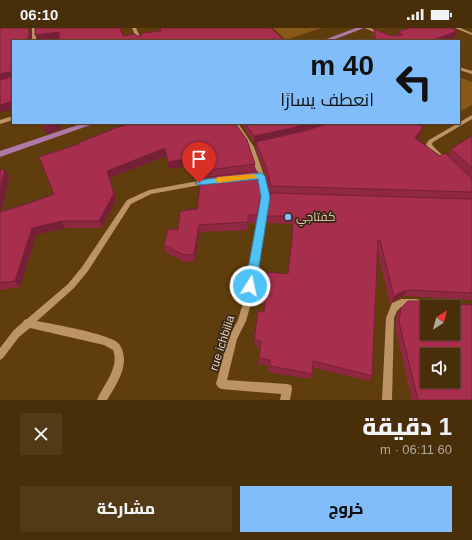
<!DOCTYPE html>
<html lang="ar">
<head>
<meta charset="utf-8">
<style>
  body { margin:0; font-family:Arial,Cairo,sans-serif; background:#523a17; color:#f1f3f6; direction:rtl; height:100vh; display:flex; flex-direction:column; font-size:15px; white-space:nowrap }
  * { box-sizing:border-box; margin:0 }
  p { font-size:13px; color:#b1a89c }
  .icon { flex:none; width:22px; height:22px; fill:none; stroke:currentColor; stroke-width:2; stroke-linecap:round; stroke-linejoin:round }
  .map { position:relative; height:372px; overflow:hidden; direction:ltr }
  .panel { display:flex; flex-direction:column; background:#482e09; flex:1 }
  .panel>* { flex:none }
  .banner { position:absolute; left:12px; top:12px; width:448px; height:84px; border-radius:0px; box-shadow:0 1px 3px #0004,0 0 0 1px #604a2a; direction:rtl; background:#80bdfa; color:#111; overflow:hidden }
  .needle { width:26px; rotate:36deg }
  .controls { position:absolute; left:420px; top:272px; display:grid; gap:8px }
  .controls a { display:grid; place-items:center; width:40px; height:40px; border-radius:0px; background:#482e09; box-shadow:0 1px 3px #0004,0 0 0 1px #604a2a; font-size:20px }
  .pin { position:absolute; display:grid; place-items:center; width:34px; height:34px; color:#fff; margin:-41px -17px; border-radius:50% 50% 50% 0; rotate:-45deg; box-shadow:0 0 4px #0007 }
  .pin .icon { rotate:45deg }
  .me { position:absolute; width:44px; margin:-22px; rotate:10deg; stroke-linejoin:round; filter:drop-shadow(0 0 3px #0008) }
  .turn { display:flex; align-items:center; gap:14px; height:84px; padding:0 20px; font-size:18px }
  .turn .icon { width:52px; height:52px; stroke-width:2.5 }
  .turn b { display:block; font-size:28px; line-height:34px }
  .round { display:grid; place-items:center; flex:none; width:42px; height:42px; border-radius:0px; background:#523a17 }
  .headline { display:flex; align-items:center; justify-content:space-between; height:68px; padding:0 20px }
  h1 { font-size:24px; font-weight:800; line-height:30px }
  .button { display:flex; gap:8px; margin-top:auto; padding:8px 20px }
  .button a { flex:1; height:46px; border-radius:0px; background:#80bdfa; color:#111; font-size:16px; font-weight:800; line-height:46px; text-align:center }
  .button a+a { background:#523a17; color:#f1f3f6 }
  .status { display:flex; justify-content:space-between; align-items:center; height:28px; padding:0 20px; background:#482e09; direction:ltr }
  .status svg { height:11px; fill:currentColor }
  .map>svg:first-child { display:block }
</style>
</head>
<body>
<div class="status"><b>06:10</b><svg viewBox="0 0 49 12"><path d="M0 12V9h3v3zM5 12V6h3v6zM10 12V3h3v9zM15 12V0h3v12zM26 1h20v11H26zM47 4h2v5h-2z"/></svg></div>
<div class="map">
<svg width="472" height="372" viewBox="0 0 472 372">
  <rect width="100%" height="100%" fill="#603d0c"/>
  <path fill="#885816" d="M273,0H321L286,12Z
    M459,49L472,54V77L459,84Z"/>
  <g fill="none" stroke-linecap="round" stroke-linejoin="round">
    <path fill="#bb9365" fill-rule="evenodd" d="M32,0H36V13H32Z
      M132,0H136L142,13H138Z
      M365,0H370L399,13H394Z
      M455,0H460L472,5V7Z
      M459,39L472,43V46L459,42Z
      M472,87V91L433,114L432,116L433,118L450,135L449,136H445L428,120L426,116L429,112Z
      M13,88V92L0,96V92Z
      M232,95H238L254,119L264,147L269,169L253,268L246,293L237,311L227,352L287,356L291,357L292,361L290,372H280L281,366L221,361L218,359L216,356L228,310L238,292L245,268L263,169L258,147L248,119Z
      M209,151H211L212,153L211,155L151,166L131,176L88,243L74,260L37,293C52,296 110,306 118,315C122,318 124,327 124,332C124,346 114,360 107,372H97C103,357 120,340 113,322L104,317L30,300L19,309L3,330L0,332V320L13,303L23,294L24,292L27,291L68,256L82,239L127,172L149,162Z
      M401,271H416L419,272L420,275L419,278L416,279H401L397,283L394,290L392,372H382L386,290L392,275Z"/>
    <path fill="#b079a8" fill-rule="evenodd" d="M356,0H364L330,13H321Z
      M84,95H96L0,129V123Z"/>
  </g>
  <path fill="#902843" d="M374,1L389,7L397,8L398,4L457,3L455,9L444,13H374L373,7Z
    M40,95H59L62,101L47,106Z
    M240,95H327L304,103L420,106L416,111L440,128H448L451,121L472,108V272L403,268L393,273L390,276L377,221L372,348L369,353L312,339V346L310,351L269,344V338L258,336L260,319L254,318L258,283L264,284L287,246L291,219L292,196L267,195L271,166H270L265,146L256,121V115H254Z
    M79,116L255,136V143L262,162L261,169L257,195H248L247,202L199,204L195,233L185,234L165,224L164,217L197,181L202,150V140H197V137L169,141L166,128L109,150L116,172L102,200H65L36,207L20,259L0,262V143L5,141L9,149L1,184L33,174L54,166Z
    M458,276L472,372H412L395,300L397,287L401,280Z"/>
  <path fill="#762037" d="M29,0H30L31,13H26Z
    M457,3L455,9L444,13H431Z
    M59,4L61,10L38,13L35,7Z
    M283,11V13H272Z
    M10,44L13,51L0,53V46Z
    M13,73V81L0,85V77Z
    M54,95H59L62,101L47,106L43,99Z
    M308,95H327L292,108L254,115V108Z
    M423,99L420,106L412,117L415,110Z
    M165,120L166,128L109,150L107,143Z
    M196,129L197,137L169,141L168,134Z
    M5,141L9,149L0,190V163Z
    M262,162L261,169L257,195V187Z
    M114,165L116,172L102,200L99,193Z
    M62,193L65,200L36,207L20,259L15,253L32,200Z
    M199,197V204L195,233L194,226Z
    M407,262L403,268L393,273L390,276L394,269L397,266Z"/>
  <path fill="#a82e4e" stroke="#762037" fill-rule="evenodd" d="M0,0H29V8L26,13H13V73L0,77V52L11,49L12,45L10,44L0,46Z
    M35,0H120L123,8L135,6L137,8H141L142,5L161,3L160,0H271L283,11L272,13H59V4L35,7Z
    M409,0H451L457,3L431,13H376L374,1L389,7L401,8L402,6L398,4Z
    M41,95H54L43,99Z
    M133,95H235L247,112L255,136L202,143L203,132L196,133V129L168,134L165,120L107,143L114,165L99,193H62L32,200L15,253L0,255V184L33,174L54,166L39,129L79,116L78,115L118,99Z
    M245,95H308L292,100L254,108Z
    M329,95H416L423,99L415,110L440,128L445,125L472,151V164L271,158L266,139L256,114L308,102Z
    M472,108V140L451,121Z
    M5,141L0,163V143Z
    M257,143L262,162L257,187H248V194L199,197L194,226L184,227L164,217L168,201L178,202L180,183L197,181L201,150Z
    M271,165L472,171V265L407,262L397,266L394,269L380,212H378L372,348L313,333L312,346L270,338V332L259,330L261,313L254,312L258,283L264,284L267,244L288,246L292,212L293,188H267Z
    M408,273L457,274L458,276L472,277V372H418L399,294L401,280ZM427,279H453V305H427ZM427,327H453V353H427Z"/>
  <path fill="#4fc3f7" stroke="#337fa1" d="M261,145L265,148L270,169L256,258L254,261L250,262L247,261L245,258L261,169L258,151L199,157L195,155L199,152Z"/>
  <path fill="#f59e0b" d="M253,146L257,148L256,150L218,155L214,152L218,149Z"/>
  <circle fill="#80bdfa" stroke="#392815" stroke-width="1.5" cx="288" cy="189" r="4"/>
  <g text-anchor="middle" stroke-width="3.5" stroke-linejoin="round" paint-order="stroke">
    <g font-size="12" fill="#e4cfb8" stroke="#392815" text-anchor="start">
      <text x="296" y="193">كفتاجي</text>
    </g>
    <g font-size="12" fill="#e4cfb8" stroke="#392815">
      <text transform="translate(222 315) rotate(-72)" y="4">rue ichbilia</text>
    </g>
  </g>
</svg>
<div class="controls">
<a><svg class="needle" viewBox="-14 -14 28 28"><path d="M0-13l5 13h-10z" fill="#e53935"/><path d="M0 13l5-13h-10z" fill="#b1a89c"/></svg></a>
<a><svg class="icon" aria-label="sound" viewBox="0 0 24 24"><path d="M4 9h4l5-4v14l-5-4H4zM17 9q2 3 0 6"/></svg></a>
</div>
<div class="pin" style="left:199px;top:155px;background:#d93025"><svg class="icon" aria-label="arrive" viewBox="0 0 24 24"><path d="M6 21V4h12l-3 4 3 4H6"/></svg></div>
<svg class="me" style="left:250px;top:258px" viewBox="-20 -20 40 40"><circle r="17" fill="#4fc3f7" stroke="#fff" stroke-width="3"/><path d="M0-11L8 9 0 5-8 9z" fill="#fff"/></svg>
<div class="banner">
<div class="turn"><svg class="icon" aria-label="left" viewBox="0 0 24 24"><path d="M17 20v-9H6M10 6l-5 5 5 5"/></svg><div><b>40 m</b>انعطف يسارًا</div></div>
</div>
</div>
<section class="panel">
<div class="headline"><div><h1>1 دقيقة</h1><p>60 m · 06:11</p></div><a class="round"><svg class="icon" aria-label="close" viewBox="0 0 24 24"><path d="M6 6l12 12M18 6L6 18"/></svg></a></div>
<div class="button"><a>خروج</a><a>مشاركة</a></div>
</section>
</body>
</html>
